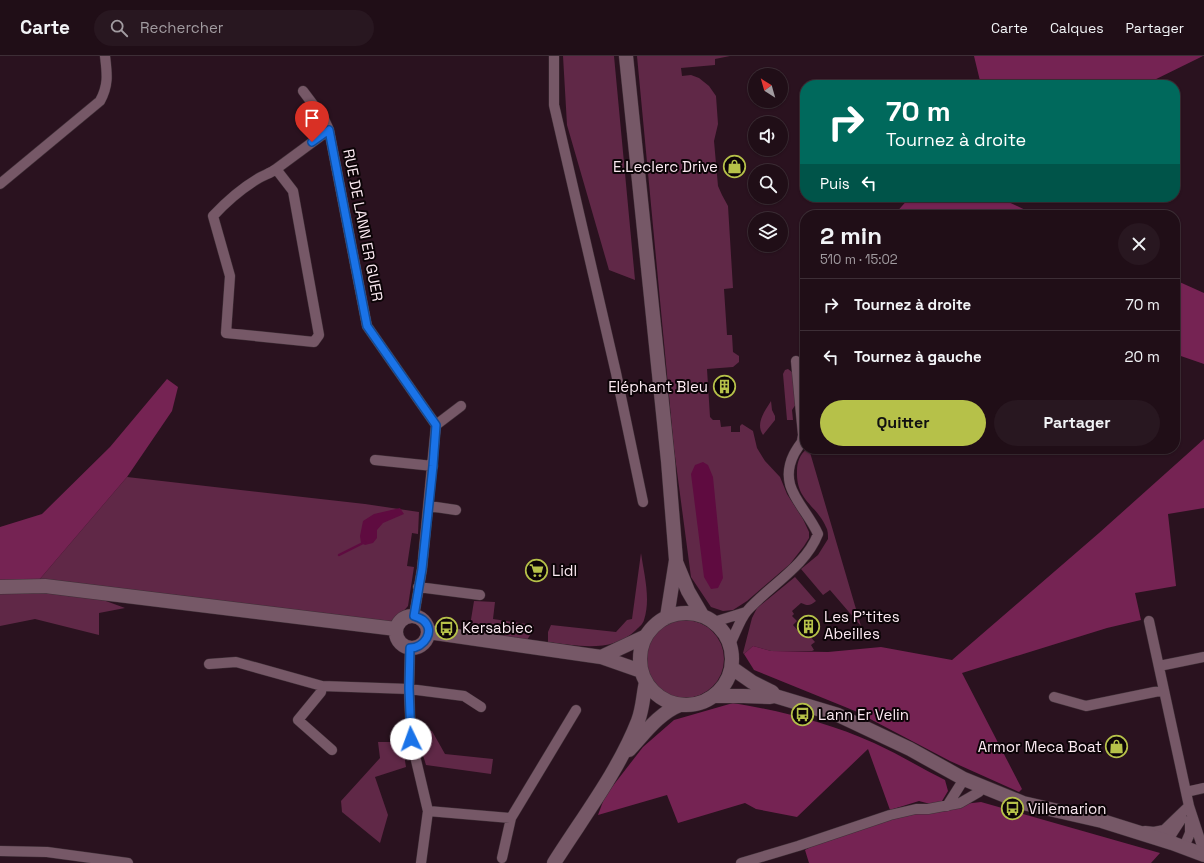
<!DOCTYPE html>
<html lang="fr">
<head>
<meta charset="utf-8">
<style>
  body { margin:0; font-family:"Space Grotesk",sans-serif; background:#281720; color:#f1f3f6; height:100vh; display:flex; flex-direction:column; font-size:15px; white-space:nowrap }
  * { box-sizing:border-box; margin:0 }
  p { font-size:13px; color:#a29ca1 }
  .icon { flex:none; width:22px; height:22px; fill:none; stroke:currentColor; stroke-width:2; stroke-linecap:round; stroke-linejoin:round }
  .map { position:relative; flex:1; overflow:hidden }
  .sheet { position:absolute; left:800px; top:154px; width:380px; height:244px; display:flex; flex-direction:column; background:#200e17; border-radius:16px; box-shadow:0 1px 3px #0004,0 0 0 1px #3d2e36 }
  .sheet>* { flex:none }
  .banner { position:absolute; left:800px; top:24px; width:380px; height:122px; border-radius:16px; box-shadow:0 1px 3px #0004,0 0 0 1px #3d2e36; background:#00695c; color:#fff; overflow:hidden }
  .needle { width:26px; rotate:323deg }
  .fabs { position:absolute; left:748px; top:12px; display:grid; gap:8px }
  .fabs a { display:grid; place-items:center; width:40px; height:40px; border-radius:50%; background:#200e17; box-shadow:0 1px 3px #0004,0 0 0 1px #3d2e36; font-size:20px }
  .pin { position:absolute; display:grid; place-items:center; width:34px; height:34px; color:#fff; margin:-41px -17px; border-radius:50% 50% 50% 0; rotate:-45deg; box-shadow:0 0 4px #0007 }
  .pin .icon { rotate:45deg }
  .me { position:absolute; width:44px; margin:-22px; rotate:357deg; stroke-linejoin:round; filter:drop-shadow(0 0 3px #0008) }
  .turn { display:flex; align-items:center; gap:14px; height:84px; padding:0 20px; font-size:18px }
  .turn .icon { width:52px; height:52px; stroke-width:2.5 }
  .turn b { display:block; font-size:28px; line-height:34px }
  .then { display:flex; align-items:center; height:38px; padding:0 20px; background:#0003; gap:8px; font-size:15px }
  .round { display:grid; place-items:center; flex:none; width:42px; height:42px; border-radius:21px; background:#281720 }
  .headline { display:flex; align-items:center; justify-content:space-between; height:68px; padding:0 20px }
  h1 { font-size:24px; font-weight:700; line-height:30px }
  .primary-button { display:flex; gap:8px; margin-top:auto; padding:8px 20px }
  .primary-button a { flex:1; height:46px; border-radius:24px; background:#b6c149; color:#111; font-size:16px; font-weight:700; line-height:46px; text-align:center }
  .primary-button a+a { background:#281720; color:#f1f3f6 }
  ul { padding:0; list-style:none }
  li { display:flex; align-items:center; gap:12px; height:52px; padding:0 20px; border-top:1px solid #3d2e36 }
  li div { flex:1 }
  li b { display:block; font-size:15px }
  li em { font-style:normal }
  header { display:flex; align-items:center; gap:24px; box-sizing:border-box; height:56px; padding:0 20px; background:#200e17; border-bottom:1px solid #3d2e36 }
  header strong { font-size:19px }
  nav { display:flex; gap:22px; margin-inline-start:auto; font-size:14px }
  .search { width:280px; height:36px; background:#281720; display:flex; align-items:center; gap:10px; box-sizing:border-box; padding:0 14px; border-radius:22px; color:#a29ca1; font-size:15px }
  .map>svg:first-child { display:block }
</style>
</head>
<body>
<header>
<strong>Carte</strong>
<div class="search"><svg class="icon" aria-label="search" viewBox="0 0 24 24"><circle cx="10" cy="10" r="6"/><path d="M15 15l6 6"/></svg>Rechercher</div>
<nav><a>Carte</a><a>Calques</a><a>Partager</a></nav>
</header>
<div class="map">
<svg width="1204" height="807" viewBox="0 0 1204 807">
  <rect width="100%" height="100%" fill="#2a121f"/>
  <path fill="#602847" d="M563,0H614L635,224L609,214L567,69Z
    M637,0H730L715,3V9L681,12L682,20L691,19L699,22L709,30L716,40L718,68L714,85L718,130L722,139L728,150L733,232L724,233L727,279H732L733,296L739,300V306L733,311L707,313L710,361L713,364H720L721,371L731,370V376H740V370L742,368L753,375L757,392L765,405L780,421L787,438L803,463L809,476V482L804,490L790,508L747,545L733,554L723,555L711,551L691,521L674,393Z
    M788,313L792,316L793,319L796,348L792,354L793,364H787L783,318L785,314Z
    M771,345L772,354L775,360V364L763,379C755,367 765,355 771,345Z
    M807,393H809L861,570L830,534L823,539L801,513L818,499L828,483C828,479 828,474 826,471C816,448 796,445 797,415C797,406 800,398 807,393Z
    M127,421L365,448L419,456L418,478L412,477L407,510L414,511L408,550L393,567L39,524Z
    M641,497C644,518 651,543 644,564C643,568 639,571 636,574C613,597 578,590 548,586V576L551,569L616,576L627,564L632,563Z
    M795,521L816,545C810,550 808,550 801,547L792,555L794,558L792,560L797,565L793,569L802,579L806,576L815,586L811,589L814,594L812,595H771L753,590L744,598L743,597L752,562L757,552Z
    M0,537H39L95,541L125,552L99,557V579L35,563L0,570Z
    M474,545L495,546L493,563L534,569L532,576L527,584L469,576Z
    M646 603a39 39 0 1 1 78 0a39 39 0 1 1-78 0Z
    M420,674L432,675L445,698L493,703L491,718L426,709L422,696Z
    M378,686H402L406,711L375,721L388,759L380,787L342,756L341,745L380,702Z"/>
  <path fill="#752353" d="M974,0H1203L1144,29H981Z
    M910,141H998L1036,159H894Z
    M1175,224L1204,237V308L1175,298Z
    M167,323L178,331L172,355L127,421L39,524L0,526V471L42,458L110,391Z
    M1204,383V452L1168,458L1176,530L1135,537L1141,564L1107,572L962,617L1022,733L1019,736L950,705L855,655L754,614L744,598L753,590L771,595L828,596L881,591L952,604L1099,477Z
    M733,647C781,655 829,667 874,687C898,698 921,712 945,724L948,735L942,745L934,749L919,745L890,754L868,693L797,761L756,753L745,747L678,767L667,739L598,759L605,740L643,691L674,664Z
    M981,746L1160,797L1151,807H809L805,794L836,777L947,750Z"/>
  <path fill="#5f0b40" d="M703,406L708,409L713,421L723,522L718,532L711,533L704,521L691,418L695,409Z
    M400,452L404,458L383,467L377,474V482L373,487L365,489L361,487L360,480L363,465L374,458Z"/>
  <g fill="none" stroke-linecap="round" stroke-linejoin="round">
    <path stroke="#5f0b40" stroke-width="2.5" d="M339,499L365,486"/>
    <defs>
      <path id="street" d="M554,0V49L616,317L643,446
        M303,35L324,63L329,74L367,270L436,369L422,513L414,560
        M276,113L293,135L319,279L314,286L226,277L230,220L213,160C226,146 242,132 259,122C264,119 271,117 276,113L329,74
        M0,128L100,45C109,29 107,17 105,0
        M796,305L803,379L802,385
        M436,369L461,350
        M375,404L433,410
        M429,450L456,454
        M418,531L480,539
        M1149,565L1189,750L1204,796
        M714,566L746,556
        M730,588C735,579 740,563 747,555C770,529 805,511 818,478C805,449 777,432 794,398C797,393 800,387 805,383
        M410,592L409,633L411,683L428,755L421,807
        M209,608L236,606L322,630L409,633L464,640L481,651
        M1159,610L1204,601
        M322,630L321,636L298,664L332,694
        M1054,641L1086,650L1164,634
        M1186,736L1204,732
        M947,750L964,723
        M428,755L511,762L576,654
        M1145,775L1154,776L1164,774L1189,750
        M1172,787L1171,779L1182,762
        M1184,791L1190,777V764
        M0,795L47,796L128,807
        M502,802L511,762
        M741,807L798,790L890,759L916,753H928L960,747L979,736L982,731"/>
      <path id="secondary" d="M626,0L668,405L676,504L667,561
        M676,506L688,535L702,559
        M0,531L45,530L396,573
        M640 603a46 46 0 1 1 92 0a46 46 0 1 1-92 0Z
        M396 576a16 16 0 1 1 32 0a16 16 0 1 1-32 0Z
        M428,576L601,601L641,615
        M601,601L646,580
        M732,612L752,626L772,636L775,640
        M714,640H743L770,641L775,640L838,659L910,693L964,723L1023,747L1102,765L1172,787L1204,799
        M629,694C644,678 659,657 680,649
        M554,807C583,761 618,716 638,665C643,652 643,639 646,626"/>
    </defs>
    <use href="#street" stroke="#403038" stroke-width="11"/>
    <use href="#secondary" stroke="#403038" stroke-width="15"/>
    <use href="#street" stroke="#765867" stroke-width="10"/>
    <use href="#secondary" stroke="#765867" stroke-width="14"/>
  </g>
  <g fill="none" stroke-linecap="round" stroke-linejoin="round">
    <defs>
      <path id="route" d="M312,86L329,74L367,270L436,369L433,410L422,513L414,560C417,561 420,562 423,564C436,575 424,592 410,592L409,632L411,683"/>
    </defs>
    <use href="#route" stroke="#114b97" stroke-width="10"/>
    <use href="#route" stroke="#1a73e8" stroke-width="7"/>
  </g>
  <defs>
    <symbol id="shop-ring" viewBox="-11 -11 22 22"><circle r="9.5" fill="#0c0407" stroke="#b6c149" stroke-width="1.5"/><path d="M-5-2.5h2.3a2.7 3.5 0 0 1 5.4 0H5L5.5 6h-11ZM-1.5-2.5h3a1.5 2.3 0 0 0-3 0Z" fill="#b6c149"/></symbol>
    <symbol id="building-ring" viewBox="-11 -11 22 22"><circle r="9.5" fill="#0c0407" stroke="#b6c149" stroke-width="1.5"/><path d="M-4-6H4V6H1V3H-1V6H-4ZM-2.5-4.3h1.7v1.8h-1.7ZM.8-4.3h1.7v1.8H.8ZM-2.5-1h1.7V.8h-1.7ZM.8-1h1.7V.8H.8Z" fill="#b6c149"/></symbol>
    <symbol id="supermarket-ring" viewBox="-11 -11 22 22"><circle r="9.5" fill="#0c0407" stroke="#b6c149" stroke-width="1.5"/><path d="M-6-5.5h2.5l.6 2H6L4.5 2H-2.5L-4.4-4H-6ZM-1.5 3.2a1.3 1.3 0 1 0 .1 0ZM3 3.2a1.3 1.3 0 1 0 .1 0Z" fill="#b6c149"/></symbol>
    <symbol id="bus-ring" viewBox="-11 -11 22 22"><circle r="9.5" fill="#0c0407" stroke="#b6c149" stroke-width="1.5"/><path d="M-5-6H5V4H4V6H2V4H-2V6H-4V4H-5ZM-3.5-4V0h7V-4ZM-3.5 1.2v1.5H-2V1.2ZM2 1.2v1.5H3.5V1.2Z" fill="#b6c149"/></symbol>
  </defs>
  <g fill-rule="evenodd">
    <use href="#shop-ring" x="722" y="98" width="25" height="25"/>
    <use href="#building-ring" x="712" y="318" width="25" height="25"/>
    <use href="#supermarket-ring" x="524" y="502" width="25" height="25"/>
    <use href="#building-ring" x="796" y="558" width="25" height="25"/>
    <use href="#bus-ring" x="434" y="560" width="25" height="25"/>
    <use href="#bus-ring" x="790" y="646" width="25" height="25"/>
    <use href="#shop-ring" x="1104" y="678" width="25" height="25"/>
    <use href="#bus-ring" x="1000" y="740" width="25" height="25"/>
  </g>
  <g text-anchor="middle" stroke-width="4" stroke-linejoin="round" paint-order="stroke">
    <g font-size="15" fill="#fceaf2" stroke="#0c0407" text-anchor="start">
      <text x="718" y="116" text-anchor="end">E.Leclerc Drive</text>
      <text x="708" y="336" text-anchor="end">Eléphant Bleu</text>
      <text x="552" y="520">Lidl</text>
      <text x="824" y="566">Les P'tites<tspan x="824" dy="17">Abeilles</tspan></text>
      <text x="462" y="577">Kersabiec</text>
      <text x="818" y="664">Lann Er Velin</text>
      <text x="1102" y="696" text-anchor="end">Armor Meca Boat</text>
      <text x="1028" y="758">Villemarion</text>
    </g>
    <g font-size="15" fill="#fceaf2" stroke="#0c0407">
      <text transform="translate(363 169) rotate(79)" y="5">RUE DE LANN ER GUER</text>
    </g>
  </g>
</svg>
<div class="fabs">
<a><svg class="needle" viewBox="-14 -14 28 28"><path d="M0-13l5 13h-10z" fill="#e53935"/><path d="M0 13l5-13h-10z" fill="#a29ca1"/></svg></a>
<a><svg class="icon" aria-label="sound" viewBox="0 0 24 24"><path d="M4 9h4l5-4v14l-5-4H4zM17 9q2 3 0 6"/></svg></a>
<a><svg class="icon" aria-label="search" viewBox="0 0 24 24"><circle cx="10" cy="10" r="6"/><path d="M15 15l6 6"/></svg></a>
<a><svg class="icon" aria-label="layers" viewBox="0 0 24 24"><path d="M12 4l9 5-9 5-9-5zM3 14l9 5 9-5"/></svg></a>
</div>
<div class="pin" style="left:312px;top:86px;background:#d93025"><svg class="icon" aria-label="arrive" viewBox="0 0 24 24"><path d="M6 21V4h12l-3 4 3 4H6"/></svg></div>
<svg class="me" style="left:411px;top:683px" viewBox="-20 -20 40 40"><circle r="19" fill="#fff"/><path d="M0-13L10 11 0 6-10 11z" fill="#1a73e8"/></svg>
<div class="banner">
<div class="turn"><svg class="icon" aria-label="right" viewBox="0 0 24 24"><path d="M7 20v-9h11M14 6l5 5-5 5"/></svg><div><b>70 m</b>Tournez à droite</div></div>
<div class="then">Puis<svg class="icon" aria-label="left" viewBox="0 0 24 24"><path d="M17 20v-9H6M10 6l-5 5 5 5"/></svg></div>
</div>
<section class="sheet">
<div class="headline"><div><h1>2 min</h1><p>510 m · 15:02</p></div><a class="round"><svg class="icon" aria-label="close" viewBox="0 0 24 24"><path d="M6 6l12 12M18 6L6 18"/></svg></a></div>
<ul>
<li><svg class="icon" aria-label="right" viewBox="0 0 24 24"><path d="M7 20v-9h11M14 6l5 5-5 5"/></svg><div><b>Tournez à droite</b></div><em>70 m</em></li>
<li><svg class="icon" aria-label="left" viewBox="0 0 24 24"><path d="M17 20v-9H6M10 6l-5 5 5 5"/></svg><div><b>Tournez à gauche</b></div><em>20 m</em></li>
</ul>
<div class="primary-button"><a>Quitter</a><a>Partager</a></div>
</section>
</div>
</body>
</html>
